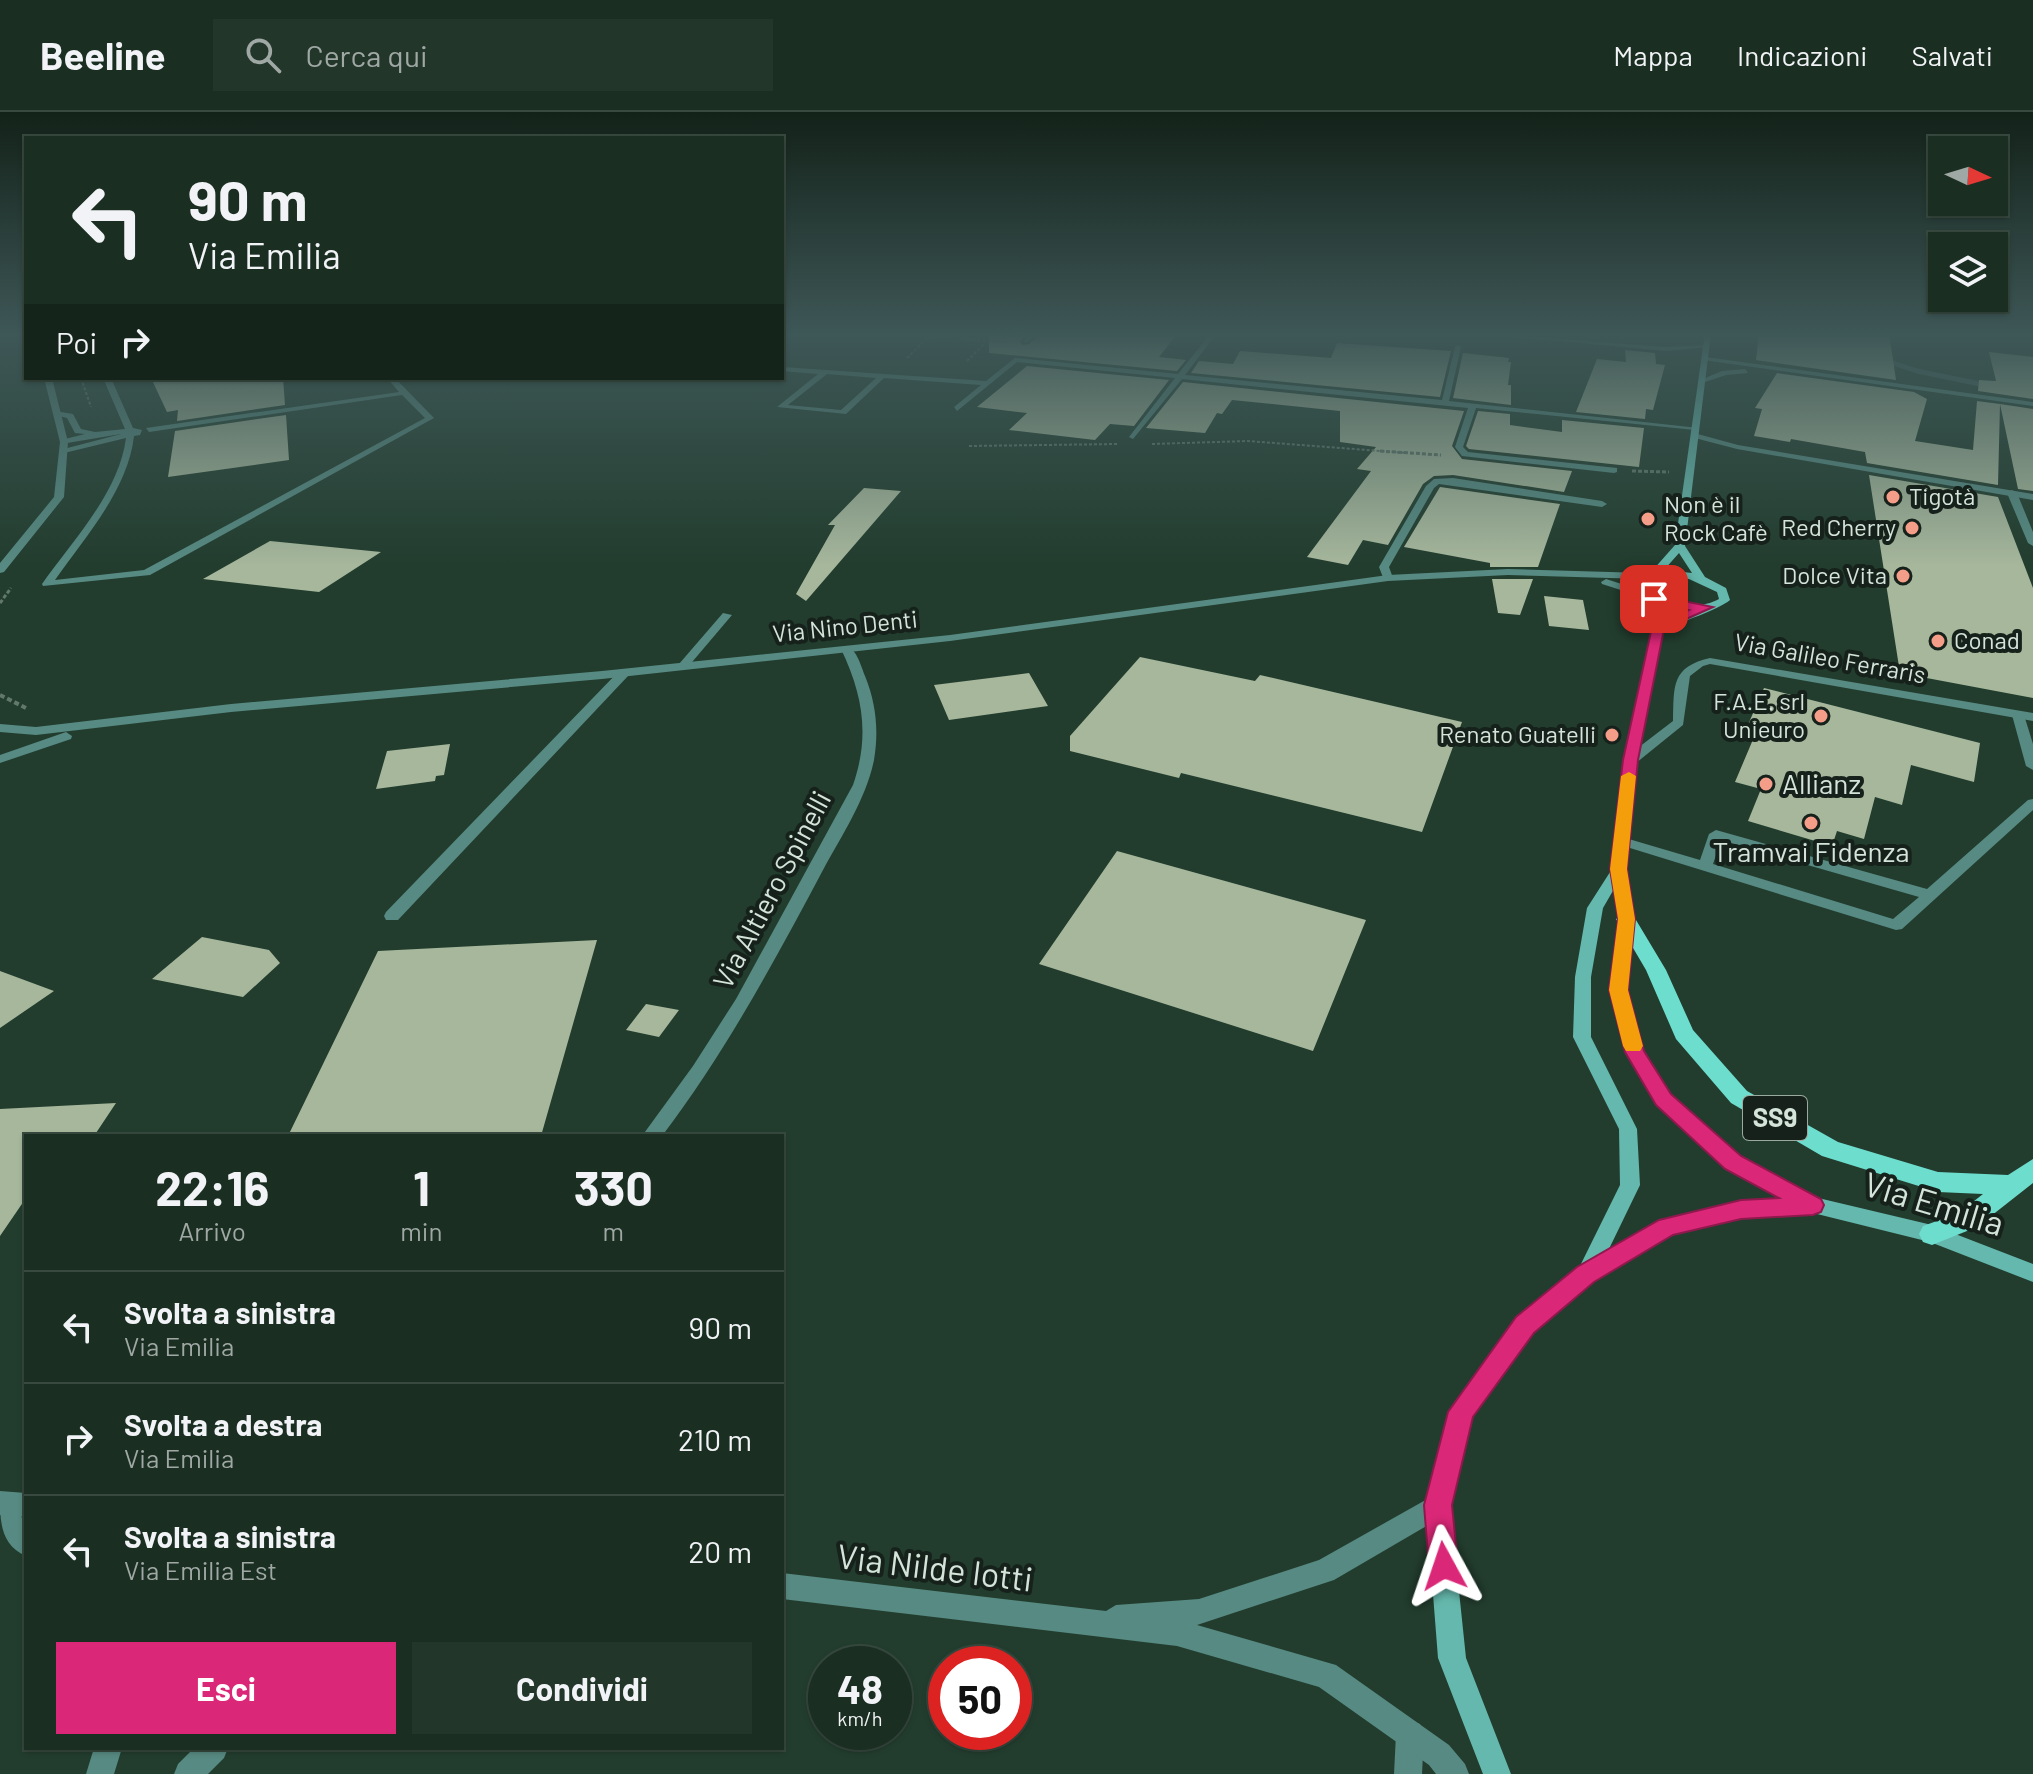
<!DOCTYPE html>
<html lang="it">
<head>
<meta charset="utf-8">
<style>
  body { margin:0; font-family:Barlow,sans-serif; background:#23362a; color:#f1f3f6; height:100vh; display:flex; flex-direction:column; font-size:30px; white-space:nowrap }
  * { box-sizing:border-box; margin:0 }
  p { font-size:26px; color:#9fa8a5 }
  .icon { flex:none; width:44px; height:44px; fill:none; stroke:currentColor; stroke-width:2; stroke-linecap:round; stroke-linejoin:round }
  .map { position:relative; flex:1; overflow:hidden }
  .side { position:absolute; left:24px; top:1022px; width:760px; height:616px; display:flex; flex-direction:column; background:#1a2e22; border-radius:0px; box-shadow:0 2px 6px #0004,0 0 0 2px #384a40 }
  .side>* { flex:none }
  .banner { position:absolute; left:24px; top:24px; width:760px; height:244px; border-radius:0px; box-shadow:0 2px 6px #0004,0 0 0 2px #384a40; background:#1a2e22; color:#f1f3f6; overflow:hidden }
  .needle { width:52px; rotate:94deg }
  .fabs { position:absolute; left:1928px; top:24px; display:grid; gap:16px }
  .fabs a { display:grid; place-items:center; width:80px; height:80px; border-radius:0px; background:#1a2e22; box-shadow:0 2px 6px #0004,0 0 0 2px #384a40; font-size:40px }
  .speed { position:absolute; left:808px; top:1534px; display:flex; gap:16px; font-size:40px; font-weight:700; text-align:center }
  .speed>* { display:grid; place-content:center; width:104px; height:104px; border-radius:50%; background:#1a2e22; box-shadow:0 2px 6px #0004,0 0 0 2px #384a40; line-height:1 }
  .speed small { font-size:20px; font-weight:400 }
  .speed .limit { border:12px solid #d22; background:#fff; color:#111 }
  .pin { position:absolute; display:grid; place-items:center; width:68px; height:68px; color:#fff; margin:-34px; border-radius:16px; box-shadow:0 4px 12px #0006 }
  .me { position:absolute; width:88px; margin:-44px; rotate:355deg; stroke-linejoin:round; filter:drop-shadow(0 0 6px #0008) }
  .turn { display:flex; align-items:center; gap:28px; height:168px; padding:0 32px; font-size:36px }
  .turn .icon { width:104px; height:104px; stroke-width:2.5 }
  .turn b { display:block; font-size:56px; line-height:68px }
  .then { display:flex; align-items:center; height:76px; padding:0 32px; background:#0003; gap:16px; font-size:30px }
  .eta { display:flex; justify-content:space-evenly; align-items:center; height:136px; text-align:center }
  .eta b { font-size:48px; font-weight:700; line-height:56px }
  .cta { display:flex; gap:16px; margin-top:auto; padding:16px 32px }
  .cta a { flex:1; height:92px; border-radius:0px; background:#db2777; color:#fff; font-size:32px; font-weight:700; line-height:92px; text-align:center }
  .cta a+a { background:#23362a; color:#f1f3f6 }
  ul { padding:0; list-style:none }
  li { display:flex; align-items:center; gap:24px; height:112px; padding:0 32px; border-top:2px solid #384a40 }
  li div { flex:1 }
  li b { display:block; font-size:30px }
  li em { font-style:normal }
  header { display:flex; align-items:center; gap:48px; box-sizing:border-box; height:112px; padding:0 40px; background:#1a2e22; border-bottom:2px solid #384a40 }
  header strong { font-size:38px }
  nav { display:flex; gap:44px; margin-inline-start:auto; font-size:28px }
  .search { width:560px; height:72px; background:#23362a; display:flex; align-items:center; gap:20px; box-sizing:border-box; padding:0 28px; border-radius:0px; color:#9fa8a5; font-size:30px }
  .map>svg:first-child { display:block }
</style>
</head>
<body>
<header>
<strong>Beeline</strong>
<div class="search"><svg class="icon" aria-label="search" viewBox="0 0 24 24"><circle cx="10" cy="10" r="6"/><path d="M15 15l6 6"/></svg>Cerca qui</div>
<nav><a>Mappa</a><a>Indicazioni</a><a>Salvati</a></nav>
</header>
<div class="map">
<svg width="2033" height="1662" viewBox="0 0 2033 1662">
  <rect width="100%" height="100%" fill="#223d2e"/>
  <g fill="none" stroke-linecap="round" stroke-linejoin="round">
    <path stroke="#446061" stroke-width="5" d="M1881,247L1917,259L1990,274"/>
  </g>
  <path fill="#a6b79c" d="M989,221H1027L1020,230L1023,233L1029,232L1041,221H1178L1159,245L1186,248L1177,259L989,241Z
    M1759,221H1889L1896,268L1756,248Z
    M1337,231L1451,239L1440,285L1191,261L1199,249L1233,252L1240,239L1331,246Z
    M1625,238L1655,241L1656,252L1665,253L1653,298L1646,297L1645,307L1576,300L1597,247L1626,250Z
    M1989,240L2033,245V287L1978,279L1979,268L1996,269Z
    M1463,241L1509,246L1508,250H1511L1508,273H1511V293L1453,286Z
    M1027,254L1169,268L1134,314L1110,312L1095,328L1009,318L1027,301L977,295Z
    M1777,261L1914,280L1927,287L1915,329L1973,338L1977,289L2000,292L1998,373L1867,351L1865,340L1791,327L1790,330L1754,324L1762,297L1755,296Z
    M151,266H283L285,293L177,309L178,298L167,300Z
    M1183,270L1464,299L1452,334L1462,347L1572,359L1564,380L1453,363L1434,364L1423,372L1388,433L1363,428L1348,453L1307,445L1371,359L1357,357L1376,335L1340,330V299L1232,288L1222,302L1217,301L1205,321L1146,316Z
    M2000,292L2033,297V379L2018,377Z
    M1478,299L1510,302V313L1562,320V308L1644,316L1639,355L1469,337L1466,334Z
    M286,303L289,348L168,365L175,319Z
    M1869,363L1998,385L2033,476V586L1900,561Z
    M1440,375L1560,392L1538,455H1490V451L1404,435Z
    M864,376L901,379L806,489L796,482L835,413H828Z
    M270,429L381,440L319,480L203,467Z
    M1492,467H1533L1520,503L1498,501Z
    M1544,484L1583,488L1589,518L1549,514Z
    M1140,545L1255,569L1260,563L1462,610L1422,720L1181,661L1179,666L1070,639V624Z
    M1029,561L1048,594L949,608L934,573Z
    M1764,576L1980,631L1974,670L1911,653L1902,693L1875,685L1864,727L1837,719L1832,734L1748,709L1761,677L1735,670L1757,618L1747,615Z
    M450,632L444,663L436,664L435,669L376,677L387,639Z
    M1117,739L1366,808L1313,939L1039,852Z
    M202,825L269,838L280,851L243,885L152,867Z
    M597,828L541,1024H288L378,839Z
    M0,859L54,879L0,916Z
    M646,892L679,898L659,925L626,918Z
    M116,991L94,1024H26V1086L0,1124V997Z"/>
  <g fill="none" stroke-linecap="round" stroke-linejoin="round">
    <path stroke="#61786b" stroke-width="2" stroke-dasharray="3 2" stroke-linecap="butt" d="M961,221L966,228L1008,230
      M907,246L926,227L960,221
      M967,249L985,231
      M81,266L91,295
      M1152,332L1248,329L1407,341
      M969,334L1118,332"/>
    <path stroke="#61786b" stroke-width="3" stroke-dasharray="4 2" stroke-linecap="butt" d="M1380,339L1441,343
      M1632,359L1669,360
      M0,491L11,476"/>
    <path stroke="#61786b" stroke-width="4" stroke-dasharray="5 3" stroke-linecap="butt" d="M0,583L26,596"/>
    <path fill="#578a82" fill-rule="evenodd" d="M2012,378L2017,381L2033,420V434L2028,431L2007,381Z
      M723,501L732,503L687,556H679V552Z
      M624,557L628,558V564L398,808H386L384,804L386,800L620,558Z
      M2018,599L2024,603L2033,632V658L2026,654L2012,603Z
      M2033,687V698L1902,817L1896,818L1617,732L1615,729L1622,725L1700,748L1709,722L1716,718L1927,777L2028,688ZM1721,728L1919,785L1893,807L1713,752Z
      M1410,1608L1420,1612L1424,1622L1422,1662H1394L1396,1622L1400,1612Z"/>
    <path fill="#578a82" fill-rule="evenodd" d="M1031,221H1038L1027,230H1023Z
      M1211,221H1217L1185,263L1442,288L1455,235L1458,233L1461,235L1449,289L1699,316L1695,318L1476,296L1463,335L1468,340L1617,356V360L1614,361L1462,344L1455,335L1468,296L1182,267L1133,327L1129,325L1175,266L1017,250L957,299L954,295L981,273L884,266L846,302L777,295L818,262L782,259V255L986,269L1015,246L1178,262ZM827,262L876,266L841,298L788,293Z
      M1475,221L1666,235L1706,233L1709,235L1666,239Z
      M1705,245L2033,290V294L1703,248Z
      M1745,257L1748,261L1726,263L1702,271L1698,269L1722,259Z
      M103,266H111L133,316L142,318L140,323L134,324C128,378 85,425 55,468L144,458L425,306L402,283L149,320L146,316L399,280L387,266H395L434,306L150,463L43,474L42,472C72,429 119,381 126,326L64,341L60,338L121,322L61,332V328L85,322L75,321L67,306L55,303V299L73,302L81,317L95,320L125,317Z
      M1694,321L1738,333L2033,382V388L1737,337L1691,325Z
      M1453,366L1602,389L1607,392L1602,395L1439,372L1434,376L1389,455L1393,466L1384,468L1379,455L1426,374L1434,367Z
      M847,534C857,538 861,554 865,564C876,591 879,619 874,648C866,687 842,723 823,758C774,850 725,941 662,1024H642L693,954L736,887L853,673C870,624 863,583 841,537Z
      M1710,546L2033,601V609L1710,552L1703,554L1690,564L1683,613L1636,651H1626V645L1673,609C1674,574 1671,555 1710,546Z
      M0,1384C26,1394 26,1419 26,1444C0,1433 0,1408 0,1384Z
      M94,1636H122L114,1662H86Z
      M194,1636H228L224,1646L208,1662H174L178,1652Z"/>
    <path fill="#578a82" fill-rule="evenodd" d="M44,266H52L68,330L64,385L4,460L0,461V451L54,385L60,330Z
      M1508,457L1644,461L1649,464L1644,467L1508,463L1388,469L950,529L602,567L231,600L36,623L0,620V612L36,615L231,592L602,559L950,523L1388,463Z
      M1606,467L1653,482L1654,484L1649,487L1602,472L1601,470Z
      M66,620L72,624L71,627L0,651V643Z
      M0,1379L26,1381V1405L0,1403Z
      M1438,1381L1447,1384L1450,1393L1447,1402L1334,1468L1197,1513L1336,1553L1449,1633L1465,1652L1469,1662H1436L1429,1653L1319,1575L1177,1534L782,1487V1461L1106,1499L1116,1493L1199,1487L1319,1448Z"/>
    <path fill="#65b8ad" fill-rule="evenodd" d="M1705,221H1711L1685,434L1705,465L1726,476L1730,488C1718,498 1681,510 1663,517L1638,648L1626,757L1634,807L1627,878L1644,939L1671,982L1740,1045L1814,1085L1932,1113L2033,1152V1170L1930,1130L1813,1101L1741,1105L1672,1122L1593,1168L1533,1220L1472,1305L1450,1393L1466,1546L1511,1662H1483L1438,1546L1426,1393L1453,1292L1517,1206L1579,1156L1620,1073L1619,1017L1573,925L1575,865L1587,796L1612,757L1624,648L1652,515L1649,488L1633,473L1640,462L1652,459L1675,433ZM1679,441L1692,461L1664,458ZM1656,464L1689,467L1717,480L1719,487C1696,500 1661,492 1643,473L1648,466ZM1660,493L1687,499L1663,509ZM1614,777L1618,807L1611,878L1626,940L1657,992L1726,1055L1782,1086L1741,1089L1667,1106L1608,1139L1640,1073L1637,1017L1591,925V865L1603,796Z"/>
    <path fill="#6dddce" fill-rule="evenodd" d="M1626,801L1633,803L1666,858L1693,918L1747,979L1838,1030L1938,1060L2008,1063L2033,1047V1071L1977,1115L1932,1133L1923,1130L1919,1122L1923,1114L1959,1101L1983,1082L1938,1080L1822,1044L1731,991L1676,927L1646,858L1616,807Z"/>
  </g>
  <linearGradient id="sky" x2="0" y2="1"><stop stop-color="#132219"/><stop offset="0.49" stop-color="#3e5757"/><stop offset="1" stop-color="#3e5757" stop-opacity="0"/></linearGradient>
  <rect width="2033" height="454" fill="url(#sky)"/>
  <path fill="#db2777" stroke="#8e194d" stroke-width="2" d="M1654,483L1713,495L1664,517L1638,648L1627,757L1635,807L1628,878L1644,939L1671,982L1741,1044L1821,1087L1824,1093L1821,1100L1813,1103L1741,1107L1673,1123L1594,1170L1534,1221L1473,1305L1452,1393L1458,1454L1454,1465L1444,1469L1433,1465L1429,1454L1424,1393L1448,1300L1516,1205L1577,1155L1659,1108L1741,1088L1779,1086L1725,1057L1656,993L1625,940L1609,878L1618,807L1610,757L1623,648L1652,515L1689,498L1650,489V484Z"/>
  <path fill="#f59e0b" d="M1629,660L1636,664L1627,757L1635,807L1628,878L1643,934L1640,939H1626L1623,934L1609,878L1618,807L1610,757L1621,664Z"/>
  <g fill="#f49e89" stroke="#15211a" stroke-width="3">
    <circle cx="1893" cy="385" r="8"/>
    <circle cx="1648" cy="407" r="8"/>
    <circle cx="1912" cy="416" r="8"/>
    <circle cx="1903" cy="464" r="8"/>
    <circle cx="1938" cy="529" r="8"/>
    <circle cx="1821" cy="604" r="8"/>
    <circle cx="1612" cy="623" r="8"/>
    <circle cx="1766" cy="672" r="8"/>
    <circle cx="1811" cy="711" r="8"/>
  </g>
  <g text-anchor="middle" stroke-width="8" stroke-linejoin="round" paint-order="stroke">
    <g font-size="24" fill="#d4e4da" stroke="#15211a" text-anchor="end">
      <text x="1909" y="393" text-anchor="start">Tigotà</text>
      <text x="1664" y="401" text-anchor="start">Non è il<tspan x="1664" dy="28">Rock Cafè</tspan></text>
      <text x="1896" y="424">Red Cherry</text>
      <text x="1887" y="472">Dolce Vita</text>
      <text x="1954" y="537" text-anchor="start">Conad</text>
      <text x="1805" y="598">F.A.E. srl<tspan x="1805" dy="28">Unieuro</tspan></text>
      <text x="1596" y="631">Renato Guatelli</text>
    </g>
    <g font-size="24" fill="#d4e4da" stroke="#15211a">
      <text transform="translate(845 515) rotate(-6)" y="8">Via Nino Denti</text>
      <text transform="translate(1830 547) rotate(10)" y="8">Via Galileo Ferraris</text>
    </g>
    <rect fill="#15211a" stroke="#9baaa0" stroke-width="2" x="1743" y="984" width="64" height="44" rx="6"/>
    <g font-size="26" font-weight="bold" fill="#d4e4da">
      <text x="1775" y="1015">SS9</text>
    </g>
    <g font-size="28" fill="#d4e4da" stroke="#15211a" text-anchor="start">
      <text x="1782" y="682">Allianz</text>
      <text x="1811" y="750" text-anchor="middle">Tramvai Fidenza</text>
    </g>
    <g font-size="28" fill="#d4e4da" stroke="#15211a">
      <text transform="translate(772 778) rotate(-62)" y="10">Via Altiero Spinelli</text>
    </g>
    <g font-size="34" fill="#d4e4da" stroke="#15211a">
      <text transform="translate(1934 1092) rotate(17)" y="12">Via Emilia</text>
      <text transform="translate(935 1456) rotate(7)" y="12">Via Nilde Iotti</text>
    </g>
  </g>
</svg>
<div class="fabs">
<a><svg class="needle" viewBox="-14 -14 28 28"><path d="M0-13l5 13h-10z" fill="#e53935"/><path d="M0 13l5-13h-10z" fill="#9fa8a5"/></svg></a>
<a><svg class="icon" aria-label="layers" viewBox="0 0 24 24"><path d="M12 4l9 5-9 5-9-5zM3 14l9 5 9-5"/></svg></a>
</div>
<div class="speed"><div>48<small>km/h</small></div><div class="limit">50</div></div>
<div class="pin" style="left:1654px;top:487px;background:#d93025"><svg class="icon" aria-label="arrive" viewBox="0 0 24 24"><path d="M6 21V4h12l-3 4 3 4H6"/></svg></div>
<svg class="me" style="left:1444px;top:1454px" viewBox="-20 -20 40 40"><path d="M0-17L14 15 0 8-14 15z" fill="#db2777" stroke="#fff" stroke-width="4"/></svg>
<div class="banner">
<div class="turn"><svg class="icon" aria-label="left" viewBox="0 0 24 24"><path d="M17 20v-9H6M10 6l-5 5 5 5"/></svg><div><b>90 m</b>Via Emilia</div></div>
<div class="then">Poi<svg class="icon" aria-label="right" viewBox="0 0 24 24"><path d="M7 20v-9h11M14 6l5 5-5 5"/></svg></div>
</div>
<section class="side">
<div class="eta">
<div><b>22:16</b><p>Arrivo</p></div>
<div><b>1</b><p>min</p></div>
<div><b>330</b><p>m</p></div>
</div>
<ul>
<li><svg class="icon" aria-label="left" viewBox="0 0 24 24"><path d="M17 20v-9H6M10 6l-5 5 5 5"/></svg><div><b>Svolta a sinistra</b><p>Via Emilia</p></div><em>90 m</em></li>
<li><svg class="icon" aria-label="right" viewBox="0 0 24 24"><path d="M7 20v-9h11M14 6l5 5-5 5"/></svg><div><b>Svolta a destra</b><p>Via Emilia</p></div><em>210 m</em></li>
<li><svg class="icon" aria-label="left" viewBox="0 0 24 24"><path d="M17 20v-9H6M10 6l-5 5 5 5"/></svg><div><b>Svolta a sinistra</b><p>Via Emilia Est</p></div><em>20 m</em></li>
</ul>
<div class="cta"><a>Esci</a><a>Condividi</a></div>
</section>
</div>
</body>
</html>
